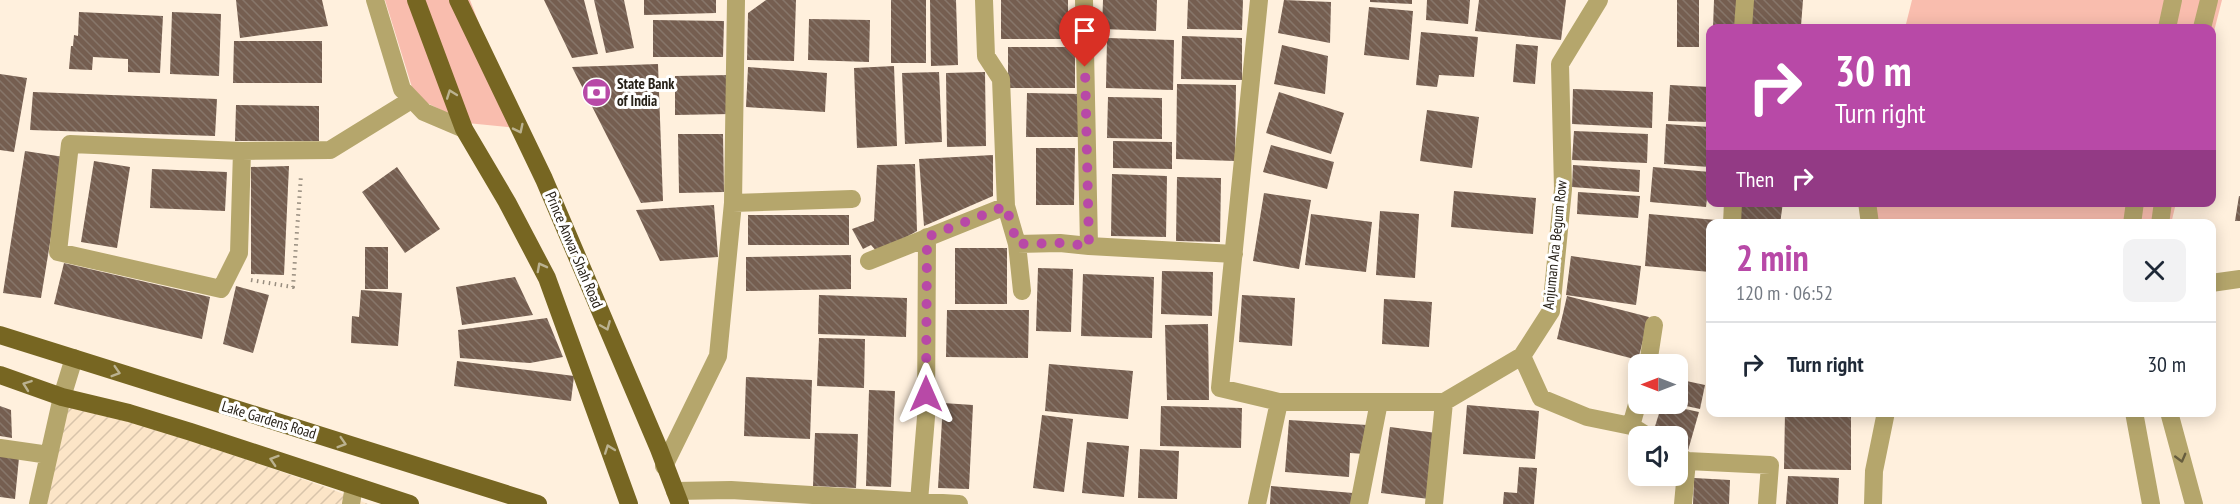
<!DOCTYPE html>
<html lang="en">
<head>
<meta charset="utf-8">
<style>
  body { margin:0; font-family:"PT Sans Narrow",sans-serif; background:#f2f2f3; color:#1f2937; height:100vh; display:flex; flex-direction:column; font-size:22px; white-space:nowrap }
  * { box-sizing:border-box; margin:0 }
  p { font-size:20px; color:#747a83 }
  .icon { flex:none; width:33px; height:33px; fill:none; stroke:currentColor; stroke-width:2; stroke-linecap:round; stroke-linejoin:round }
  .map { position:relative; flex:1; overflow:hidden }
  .side { position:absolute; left:1706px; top:219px; width:510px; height:198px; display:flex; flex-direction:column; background:#fff; border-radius:12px; box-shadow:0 3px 15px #0003 }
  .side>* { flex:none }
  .guide { position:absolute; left:1706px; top:24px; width:510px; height:183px; border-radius:12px; box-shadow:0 3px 15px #0003; background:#b849a7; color:#fff; overflow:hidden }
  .needle { width:39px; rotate:270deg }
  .buttons { position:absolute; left:1628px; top:354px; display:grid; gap:12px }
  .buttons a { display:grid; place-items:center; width:60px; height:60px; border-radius:12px; background:#fff; box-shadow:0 3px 15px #0003; font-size:30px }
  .pin { position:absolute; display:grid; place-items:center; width:51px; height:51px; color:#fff; margin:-62px -26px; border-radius:50% 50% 50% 0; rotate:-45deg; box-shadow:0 0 6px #0007 }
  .pin .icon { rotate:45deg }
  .me { position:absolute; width:66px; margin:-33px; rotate:0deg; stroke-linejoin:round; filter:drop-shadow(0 0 4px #0008) }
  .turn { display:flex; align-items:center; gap:21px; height:126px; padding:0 30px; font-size:27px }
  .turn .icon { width:78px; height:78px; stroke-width:2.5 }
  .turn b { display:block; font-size:42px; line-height:51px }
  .then { display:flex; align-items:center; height:57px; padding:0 30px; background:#0003; gap:12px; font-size:22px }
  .round { display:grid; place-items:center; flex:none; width:63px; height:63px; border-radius:12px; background:#f2f2f3 }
  .summary { display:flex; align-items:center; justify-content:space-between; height:102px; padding:0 30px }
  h1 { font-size:36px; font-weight:700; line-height:45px; color:#b849a7 }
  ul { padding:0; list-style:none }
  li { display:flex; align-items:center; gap:18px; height:84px; padding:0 30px; border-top:2px solid #e0e1e3 }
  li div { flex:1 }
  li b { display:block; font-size:22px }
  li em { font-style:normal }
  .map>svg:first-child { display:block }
</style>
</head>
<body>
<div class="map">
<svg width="2240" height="504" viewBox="0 0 2240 504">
  <defs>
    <pattern id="industrial-furrows" width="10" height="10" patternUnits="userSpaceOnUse" patternTransform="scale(1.5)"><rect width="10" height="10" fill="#fce5c7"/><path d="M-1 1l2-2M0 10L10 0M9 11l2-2" fill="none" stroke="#d8c4aa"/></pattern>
    <pattern id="building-back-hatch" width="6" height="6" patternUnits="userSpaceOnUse" patternTransform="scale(1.5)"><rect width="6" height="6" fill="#755e50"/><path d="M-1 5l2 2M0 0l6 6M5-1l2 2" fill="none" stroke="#87766a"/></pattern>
  </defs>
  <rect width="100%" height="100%" fill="#fff0dd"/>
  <path fill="url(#industrial-furrows)" d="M61,395L331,489L368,504H47Z"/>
  <path fill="#f9bdae" d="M385,0H470L519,128L467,123L415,97Z
    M1912,0H2222L2211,43V28H1905Z
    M1873,203H2176L2171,224L1876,223Z"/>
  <path fill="url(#building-back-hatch)" d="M236,0H322L328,26L240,38Z
    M544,0H584L598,54L572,58Z
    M594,0H624L634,48L606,53Z
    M644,0H716V13L644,15Z
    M766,0H796L794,61L747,60L748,13Z
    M891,0H926V63H891Z
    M930,0H956L958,65L931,66Z
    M1001,0H1068V39H1001Z
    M1103,0H1157L1156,31L1102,29Z
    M1188,0H1243L1242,30L1187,29Z
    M1284,0L1331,2L1330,43L1278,33Z
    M1370,0H1412V4L1370,2Z
    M1427,0H1470L1468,24L1426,20Z
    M1479,0H1566L1561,40L1475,31Z
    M1677,0H1699V47H1677Z
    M1714,0H1738L1737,28H1713Z
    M1749,0H1803L1801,26L1748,24Z
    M1369,7L1413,11L1409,60L1364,55Z
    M79,12L163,16L160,73L128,72V59L93,57L92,70L69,69L71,46H73L74,35L78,36Z
    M172,12L221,14L219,76L170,74Z
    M809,19L870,20L869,62L808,60Z
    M653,20L724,21L723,57H653Z
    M1421,32L1478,37L1474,77L1439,75L1437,87L1416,85Z
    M1182,36L1242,38V80L1181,79Z
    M1107,38L1174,40L1173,90L1106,88Z
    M234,41H322V83H233Z
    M1516,44L1538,46L1535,84L1513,82Z
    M1282,45L1328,56L1325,94L1274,84Z
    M1008,47H1075V88H1008Z
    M658,64L663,201L641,203L572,67Z
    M894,66L897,146L857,148L854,68Z
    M748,67L827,73L825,112L746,107Z
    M939,72L942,142L905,144L902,73Z
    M985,72L986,146L947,147L946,73Z
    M0,74L27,78L14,152L0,150Z
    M730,75L731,114L675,115V76Z
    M1177,84L1236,85L1235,161L1176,159Z
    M1670,85L1710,87V122L1668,121Z
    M1573,89L1653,92L1652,128L1572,124Z
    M33,92L217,99L215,136L30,130Z
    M1279,92L1344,113L1331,154L1266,133Z
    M1027,93L1080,94V137H1026Z
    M1108,97L1162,98V139L1107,138Z
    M236,105L319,106V141H235Z
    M1427,110L1479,117L1472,168L1420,161Z
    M1666,124L1710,127V167L1664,164Z
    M1574,131L1648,134L1647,163L1572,160Z
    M678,134H723L724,192L679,193Z
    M1113,141L1172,142V169L1113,168Z
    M1271,145L1334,162L1327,189L1263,172Z
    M1036,148H1075L1074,205H1036Z
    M25,151L64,157L41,298L3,293Z
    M993,155V196L924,226L919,159Z
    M94,161L130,167L117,248L81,242Z
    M915,164L917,231L878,253L871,245L863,249L852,229L874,221L877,165Z
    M1573,165L1640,170L1639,192L1572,187Z
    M289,166L284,275L251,274V167Z
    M397,167L440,229L405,253L362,192Z
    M1653,167L1710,172L1706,207L1650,202Z
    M152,169L227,172L225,211L150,208Z
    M1112,174L1167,176L1166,237L1111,236Z
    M1177,177L1221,178L1220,242L1176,241Z
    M1454,191L1536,198L1533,234L1451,227Z
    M1578,192L1640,196L1638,218L1577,214Z
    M1264,193L1311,200L1299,269L1253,261Z
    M2239,196H2240V221H2235Z
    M1741,202H1783L1780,224H1739Z
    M714,205L718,257L660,261L636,210Z
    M1380,211L1419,214L1415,278L1376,275Z
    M1311,214L1372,222L1366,272L1305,265Z
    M1649,214L1727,221V224H1710V272L1645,266Z
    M748,215H849V245H748Z
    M365,247H388V289H365Z
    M955,248H1007V304H955Z
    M851,255V289L746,291V257Z
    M1571,256L1641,266L1636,305L1566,295Z
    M64,263L210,297L202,339L54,304Z
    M1038,268L1073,269L1071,332L1036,331Z
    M1162,271L1213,272L1212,316L1161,314Z
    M1083,274L1154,277L1152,338L1081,336Z
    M515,277L533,315L462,325L456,287Z
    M236,286L269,295L253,353L223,344Z
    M361,290L402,293L398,346L351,343L352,316L359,317Z
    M819,295L907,298L906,337L818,334Z
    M1242,295L1295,298L1292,346L1239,342Z
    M1567,296L1649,317L1638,360L1557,339Z
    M1384,299L1432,302L1429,347L1382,344Z
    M947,310H1029L1028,358L946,357Z
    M547,318L563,357L530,363L460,358L458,330Z
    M1208,324L1209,400H1167L1165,325Z
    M819,338L865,339L864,388L817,386Z
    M457,361L574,376L571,401L454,386Z
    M1049,364L1133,371L1128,419L1045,411Z
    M746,377L812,380L810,439L744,436Z
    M1677,379L1705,385L1700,409L1677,404Z
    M869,390L895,391L891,487L866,486Z
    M943,403L973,405L969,489L938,488Z
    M1662,404L1699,412L1687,454L1677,448V436H1652Z
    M1467,405L1539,411L1535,459L1463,454Z
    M0,406L11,410L12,438L0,436Z
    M1161,406L1242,408L1241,448L1160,446Z
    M1785,412H1851V470L1784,469Z
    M1042,415L1073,419L1064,492L1033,488Z
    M1289,420L1367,425L1365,454L1350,453L1349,477L1285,472Z
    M1390,427L1437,433L1429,499L1381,493Z
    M815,433L858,434L856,488L813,486Z
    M1087,442L1129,446L1124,497L1082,493Z
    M1140,449L1179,451L1177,499L1138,498Z
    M0,456L19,458L15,499L0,497Z
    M1519,467L1537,468L1534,504H1503L1504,492L1517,493Z
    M1788,476L1839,478L1838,504H1786Z
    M1694,478L1730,480L1729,504H1693Z
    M1271,486L1353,493L1352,504H1270Z"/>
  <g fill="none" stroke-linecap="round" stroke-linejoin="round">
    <path stroke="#988d7f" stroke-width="4" stroke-dasharray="1.5 4.5" stroke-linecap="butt" d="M251,280L293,287L301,175"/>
    <path stroke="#b5a66c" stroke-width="18" d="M375,0L402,89L424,112L464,129
      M984,0L986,56L1001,79L1006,206L1017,244L1022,291
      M1084,0L1089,246L1234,254
      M1259,0L1220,388L1279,402H1444L1522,356L1551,311L1563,189L1560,64L1599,0
      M1743,28L1745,0
      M2167,28L2173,0
      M2202,28L2209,0
      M70,144L242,151L239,253L221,289L58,252Z
      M242,151L330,150L411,100
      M1867,202L1870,224
      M733,203L852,199
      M1732,224L1733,202
      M2132,224L2135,202
      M2160,224L2163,202
      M1017,244L1060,243L1089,246
      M869,261L1006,206
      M2211,283L2240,279
      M1522,356L1541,398L1587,417L1631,426L1647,436
      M1648,364L1654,325
      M2134,412L2151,504
      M2169,412L2194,504
      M1631,426L1638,401
      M0,448L49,455
      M1677,455L1687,461L1770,465L1767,504
      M664,466L718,356L733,203L736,0
      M675,491L731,490L959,504
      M919,501L926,417L927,237
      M38,504L62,397L74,358
      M351,504L354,486
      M1257,504L1279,402
      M1359,504L1379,402
      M1434,504L1444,402
      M1683,504L1687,461
      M1873,504L1874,471L1886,412"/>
    <path stroke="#762" stroke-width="18" d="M416,0L464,129L507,202L547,278L629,504
      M458,0L544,179L659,449L680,504
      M0,335L538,504
      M0,375L62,397L129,413L191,432L410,504"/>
  </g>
  <defs><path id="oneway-chevron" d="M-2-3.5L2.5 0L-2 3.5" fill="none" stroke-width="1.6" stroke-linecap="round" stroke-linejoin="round" transform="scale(1.5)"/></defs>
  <g stroke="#bbb290">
    <use href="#oneway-chevron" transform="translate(451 94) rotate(-110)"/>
    <use href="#oneway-chevron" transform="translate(519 129) rotate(64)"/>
    <use href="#oneway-chevron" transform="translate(541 267) rotate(-118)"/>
    <use href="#oneway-chevron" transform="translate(606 326) rotate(67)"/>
    <use href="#oneway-chevron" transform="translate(116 372) rotate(17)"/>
    <use href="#oneway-chevron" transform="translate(27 385) rotate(-160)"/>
    <use href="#oneway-chevron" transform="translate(342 443) rotate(17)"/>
    <use href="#oneway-chevron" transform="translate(609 449) rotate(-110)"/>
    <use href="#oneway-chevron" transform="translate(274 460) rotate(-162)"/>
  </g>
  <use stroke="#675d3e" href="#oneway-chevron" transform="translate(2181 458) rotate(75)"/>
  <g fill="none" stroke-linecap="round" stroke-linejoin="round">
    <path stroke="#b849a7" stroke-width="10" stroke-dasharray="0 18" d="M926,394L927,237L1006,206L1017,244L1060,243L1089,246L1085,67"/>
  </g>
  <defs>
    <symbol id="bank-disc" viewBox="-11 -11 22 22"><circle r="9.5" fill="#b849a7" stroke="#fff"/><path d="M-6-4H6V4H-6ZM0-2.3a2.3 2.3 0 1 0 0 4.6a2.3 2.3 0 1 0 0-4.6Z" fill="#fff"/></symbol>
  </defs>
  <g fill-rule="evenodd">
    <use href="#bank-disc" x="580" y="76" width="33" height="33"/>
  </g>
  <g text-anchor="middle" stroke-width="6" stroke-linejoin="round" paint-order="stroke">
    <g font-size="15" font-weight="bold" fill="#272118" stroke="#fff" text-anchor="start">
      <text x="617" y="89">State Bank<tspan x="617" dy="17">of India</tspan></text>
    </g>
    <g font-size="15" fill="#272118" stroke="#fff">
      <text transform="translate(1555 245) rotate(-84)" y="5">Anjuman Ara Begum Row</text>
      <text transform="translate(574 250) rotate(67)" y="5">Prince Anwar Shah Road</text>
      <text transform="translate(269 420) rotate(17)" y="5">Lake Gardens Road</text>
    </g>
  </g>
</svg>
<div class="buttons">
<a><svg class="needle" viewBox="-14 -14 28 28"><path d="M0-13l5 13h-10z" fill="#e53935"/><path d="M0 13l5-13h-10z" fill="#747a83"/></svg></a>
<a><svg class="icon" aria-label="sound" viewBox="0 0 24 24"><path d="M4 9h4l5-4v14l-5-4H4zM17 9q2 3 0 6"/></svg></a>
</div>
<div class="pin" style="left:1085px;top:67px;background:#d93025"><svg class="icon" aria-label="arrive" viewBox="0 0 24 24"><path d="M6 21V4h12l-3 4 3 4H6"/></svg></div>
<svg class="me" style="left:926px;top:394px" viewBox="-20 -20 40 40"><path d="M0-17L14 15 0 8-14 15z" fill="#b849a7" stroke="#fff" stroke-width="4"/></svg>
<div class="guide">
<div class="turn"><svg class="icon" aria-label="right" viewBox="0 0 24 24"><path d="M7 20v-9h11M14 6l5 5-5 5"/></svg><div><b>30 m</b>Turn right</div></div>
<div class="then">Then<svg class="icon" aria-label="right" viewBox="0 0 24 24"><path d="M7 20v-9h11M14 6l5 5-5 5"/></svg></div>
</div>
<section class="side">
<div class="summary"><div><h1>2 min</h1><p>120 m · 06:52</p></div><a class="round"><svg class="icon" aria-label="close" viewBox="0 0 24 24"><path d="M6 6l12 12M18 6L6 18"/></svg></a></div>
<ul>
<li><svg class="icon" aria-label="right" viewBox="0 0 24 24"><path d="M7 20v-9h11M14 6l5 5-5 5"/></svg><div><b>Turn right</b></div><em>30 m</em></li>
</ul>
</section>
</div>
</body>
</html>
